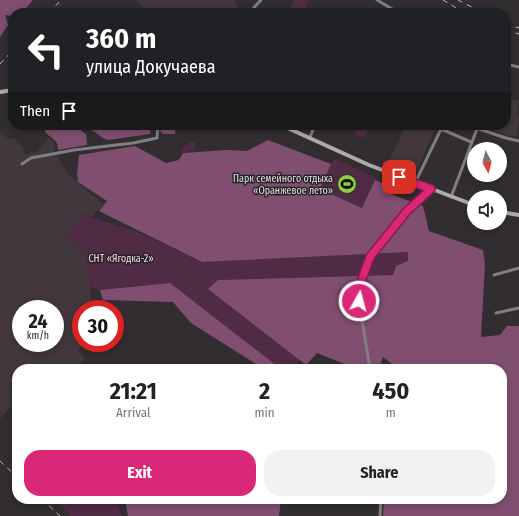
<!DOCTYPE html>
<html lang="en">
<head>
<meta charset="utf-8">
<style>
  body { margin:0; font-family:"Fira Sans Condensed",sans-serif; background:#f2f2f2; color:#222; height:100vh; display:flex; flex-direction:column; font-size:15px; white-space:nowrap }
  * { box-sizing:border-box; margin:0 }
  p { font-size:13px; color:#767676 }
  .icon { flex:none; width:22px; height:22px; fill:none; stroke:currentColor; stroke-width:2; stroke-linecap:round; stroke-linejoin:round }
  .map { position:relative; flex:1; overflow:hidden }
  .drawer { position:absolute; left:12px; top:364px; width:495px; height:140px; display:flex; flex-direction:column; background:#fff; border-radius:16px; box-shadow:0 2px 6px #0003 }
  .drawer>* { flex:none }
  .guide { position:absolute; left:8px; top:8px; width:503px; height:122px; border-radius:16px; box-shadow:0 2px 6px #0003; background:#202124; color:#fff; overflow:hidden }
  .needle { width:26px; rotate:173deg }
  .fabs { position:absolute; left:467px; top:142px; display:grid; gap:8px }
  .fabs a { display:grid; place-items:center; width:40px; height:40px; border-radius:50%; background:#fff; box-shadow:0 2px 6px #0003; font-size:20px }
  .speed { position:absolute; left:12px; top:300px; display:flex; gap:8px; font-size:20px; font-weight:700; text-align:center }
  .speed>* { display:grid; place-content:center; width:52px; height:52px; border-radius:50%; background:#fff; box-shadow:0 2px 6px #0003; line-height:1 }
  .speed small { font-size:10px; font-weight:400 }
  .speed .limit { border:6px solid #d22; background:#fff; color:#111 }
  .pin { position:absolute; display:grid; place-items:center; width:34px; height:34px; color:#fff; margin:-17px; border-radius:8px; box-shadow:0 2px 6px #0006 }
  .me { position:absolute; width:44px; margin:-22px; rotate:7deg; stroke-linejoin:round; filter:drop-shadow(0 0 3px #0008) }
  .turn { display:flex; align-items:center; gap:14px; height:84px; padding:0 12px; font-size:18px }
  .turn .icon { width:52px; height:52px; stroke-width:2.5 }
  .turn b { display:block; font-size:28px; line-height:34px }
  .then { display:flex; align-items:center; height:38px; padding:0 12px; background:#0003; gap:8px; font-size:15px }
  .eta { display:flex; justify-content:space-evenly; align-items:center; height:68px; text-align:center }
  .eta b { font-size:24px; font-weight:700; line-height:28px }
  .action { display:flex; gap:8px; margin-top:auto; padding:8px 12px }
  .action a { flex:1; height:46px; border-radius:16px; background:#db2777; color:#fff; font-size:16px; font-weight:700; line-height:46px; text-align:center }
  .action a+a { background:#f2f2f2; color:#222 }
  .map>svg:first-child { display:block }
</style>
</head>
<body>
<div class="map">
<svg width="519" height="516" viewBox="0 0 519 516">
  <rect width="100%" height="100%" fill="#322d30"/>
  <path fill="#41373d" fill-rule="evenodd" d="M136,0H236L234,3L243,13H147Z
    M506,99L519,101L516,116L519,117L517,137L507,135L485,128L486,125H506Z
    M406,125H437L415,175L388,163Z
    M0,131L8,139L9,138L12,140L13,138L24,149L22,151L27,155L32,152L35,153L49,138L53,141L55,153L68,174L103,204L92,217L85,214L67,235L91,256L86,265L90,275L91,309H81V343H85L78,350L85,358L75,369H17V400L0,419ZM21,309H55V343H21Z"/>
  <path fill="#4f2c44" d="M294,0H309L303,13L291,7Z
    M360,125H370L364,138L355,135Z
    M190,142H195V151L183,152L181,149Z
    M334,158L376,178L362,208L320,189Z
    M82,214L138,232L202,262L408,252V261L396,266L393,275L218,280L209,289L300,360L293,369H281L170,283L100,290L90,287C90,284 91,280 90,277C88,266 81,269 91,256L66,235L75,225Z
    M55,499H118L121,516H70Z"/>
  <path fill="#804e6f" d="M0,0H33L22,13H13V16L5,15L8,25L0,37Z
    M45,125H74L86,134L87,145L58,150C58,148 58,145 57,143C53,136 42,135 45,125Z
    M85,125H151L150,134L108,140L103,138Z
    M161,125H175V134H163L160,131Z
    M268,140L331,164L320,189L362,208L375,180L389,186L388,193L423,206L429,231L483,250L485,264L481,337L500,335L507,326H519V516H383L384,499H502V369H393L392,364L383,357L379,369H357L317,353L306,365L208,289L218,280L393,275L396,266L408,261V252L202,262L99,211L107,201L78,182L77,174L79,155L135,146L166,163L179,160L183,153L227,150L247,151Z
    M170,283L281,369H264L191,323L173,302L103,300L100,290Z
    M125,499H196L198,500L199,499H281L279,516H128Z"/>
  <g fill="none" stroke-linecap="round" stroke-linejoin="round">
    <path stroke="#807e7f" stroke-width="3" d="M377,0L399,13
      M249,13L261,0
      M506,64L519,67
      M467,125L506,138L519,141
      M441,129L471,142
      M310,137L315,125
      M22,164L31,158L74,150L133,143L157,138L158,125
      M415,183L443,125
      M451,197L477,129
      M494,275L519,268
      M496,313L519,308
      M370,369L359,301L361,282L365,268L373,252L407,211L431,189
      M380,516L381,499"/>
    <path stroke="#aeaaac" stroke-width="4" d="M0,92L13,90
      M281,125L369,165L474,205
      M500,212L519,215"/>
    <path stroke="#c1bdbf" stroke-width="1" stroke-dasharray="5 5" stroke-linecap="butt" d="M443,0L465,13
      M458,0L483,13
      M49,13L61,0
      M506,24L519,28
      M506,30L519,34
      M0,64L13,50
      M0,461L17,477
      M42,499L60,516"/>
  </g>
  <g fill="none" stroke-linecap="round" stroke-linejoin="round">
    <defs>
      <path id="route" d="M359,301L361,282L370,257L407,211L431,189L399,177"/>
    </defs>
    <use href="#route" stroke="#8e194d" stroke-width="10"/>
    <use href="#route" stroke="#db2777" stroke-width="7"/>
  </g>
  <defs>
    <symbol id="stadium-disc" viewBox="-11 -11 22 22"><circle r="9.5" fill="#8fcd41" stroke="#282426"/><path d="M0-5a6.5 5 0 1 0 0 10a6.5 5 0 1 0 0-10ZM-3.5-1.8h7v3.6h-7Z" fill="#111"/></symbol>
  </defs>
  <g fill-rule="evenodd">
    <use href="#stadium-disc" x="336" y="173" width="22" height="22"/>
  </g>
  <g text-anchor="middle" stroke-width="3" stroke-linejoin="round" paint-order="stroke">
    <g font-size="10" fill="#e1dee0" stroke="#282426" text-anchor="end">
      <text x="333" y="182">Парк семейного отдыха<tspan x="333" dy="12">«Оранжевое лето»</tspan></text>
    </g>
    <g font-size="10" fill="#f8d7eb" stroke="#282426">
      <text x="121" y="262">СНТ «Ягодка-2»</text>
    </g>
  </g>
</svg>
<div class="fabs">
<a><svg class="needle" viewBox="-14 -14 28 28"><path d="M0-13l5 13h-10z" fill="#e53935"/><path d="M0 13l5-13h-10z" fill="#767676"/></svg></a>
<a><svg class="icon" aria-label="sound" viewBox="0 0 24 24"><path d="M4 9h4l5-4v14l-5-4H4zM17 9q2 3 0 6"/></svg></a>
</div>
<div class="speed"><div>24<small>km/h</small></div><div class="limit">30</div></div>
<div class="pin" style="left:399px;top:177px;background:#d93025"><svg class="icon" aria-label="arrive" viewBox="0 0 24 24"><path d="M6 21V4h12l-3 4 3 4H6"/></svg></div>
<svg class="me" style="left:359px;top:301px" viewBox="-20 -20 40 40"><circle r="17" fill="#db2777" stroke="#fff" stroke-width="3"/><path d="M0-11L8 9 0 5-8 9z" fill="#fff"/></svg>
<div class="guide">
<div class="turn"><svg class="icon" aria-label="left" viewBox="0 0 24 24"><path d="M17 20v-9H6M10 6l-5 5 5 5"/></svg><div><b>360 m</b>улица Докучаева</div></div>
<div class="then">Then<svg class="icon" aria-label="arrive" viewBox="0 0 24 24"><path d="M6 21V4h12l-3 4 3 4H6"/></svg></div>
</div>
<section class="drawer">
<div class="eta">
<div><b>21:21</b><p>Arrival</p></div>
<div><b>2</b><p>min</p></div>
<div><b>450</b><p>m</p></div>
</div>
<div class="action"><a>Exit</a><a>Share</a></div>
</section>
</div>
</body>
</html>
